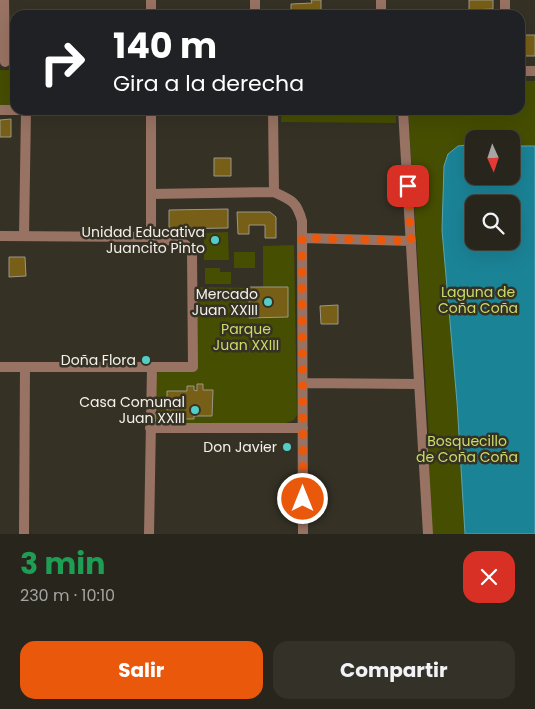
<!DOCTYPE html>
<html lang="es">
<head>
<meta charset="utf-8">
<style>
  body { margin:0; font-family:Poppins,sans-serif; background:#343129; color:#f1f3f6; height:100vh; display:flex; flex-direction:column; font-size:19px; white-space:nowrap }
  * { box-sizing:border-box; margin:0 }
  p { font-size:16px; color:#a5a5a3 }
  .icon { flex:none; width:28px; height:28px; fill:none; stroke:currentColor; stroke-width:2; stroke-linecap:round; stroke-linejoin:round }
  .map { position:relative; height:534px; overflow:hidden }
  .drawer { display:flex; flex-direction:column; background:#28251c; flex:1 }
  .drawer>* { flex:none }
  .guide { position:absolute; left:10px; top:10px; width:515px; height:105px; border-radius:15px; box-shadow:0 5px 20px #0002,0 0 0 1px #44423b; background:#202124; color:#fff; overflow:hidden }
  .needle { width:32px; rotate:177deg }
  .buttons { position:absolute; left:465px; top:130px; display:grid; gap:10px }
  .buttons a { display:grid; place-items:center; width:55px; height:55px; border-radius:10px; background:#28251c; box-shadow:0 5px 20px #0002,0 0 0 1px #44423b; font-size:25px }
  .pin { position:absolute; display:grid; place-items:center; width:42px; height:42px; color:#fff; margin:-21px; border-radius:10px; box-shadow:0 2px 8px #0006 }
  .me { position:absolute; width:55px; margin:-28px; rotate:0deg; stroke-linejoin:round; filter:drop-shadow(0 0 4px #0008) }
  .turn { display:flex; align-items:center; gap:18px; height:105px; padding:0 20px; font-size:22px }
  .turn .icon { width:65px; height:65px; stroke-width:2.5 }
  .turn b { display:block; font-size:35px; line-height:42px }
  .round { display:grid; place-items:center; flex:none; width:52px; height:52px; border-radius:15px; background:#343129 }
  .headline { display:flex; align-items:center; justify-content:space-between; height:85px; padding:0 20px }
  h1 { font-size:30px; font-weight:700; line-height:38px; color:#1e9e55 }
  .button { display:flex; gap:10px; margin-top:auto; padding:10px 20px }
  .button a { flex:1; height:58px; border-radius:15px; background:#ea580c; color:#fff; font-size:20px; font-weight:700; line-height:58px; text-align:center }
  .button a+a { background:#343129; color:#f1f3f6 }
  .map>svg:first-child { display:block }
</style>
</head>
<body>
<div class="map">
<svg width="535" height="534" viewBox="0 0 535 534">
  <rect width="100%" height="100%" fill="#353125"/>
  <path fill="#464e02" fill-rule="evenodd" d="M0,70H15V105H0Z
    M520,81H535V534H430L426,457L429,438L408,110H520ZM474,139H511V176H474ZM474,204H511V241H474Z
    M282,110H396V123L281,122Z
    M228,232L229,260H204V233Z
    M294,245L297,415L294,420L286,423H162L158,421L156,418V375L158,372L192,371L195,287L263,288V246Z
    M234,252H255V268H234Z
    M205,268H220V272H231V284H205Z"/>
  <path fill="#1b8396" stroke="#5ca4af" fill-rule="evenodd" d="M474,144V176H511V146H535V534H465L457,402L442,230L444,166L448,154L458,146ZM474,204H511V241H474Z"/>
  <path fill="#775f17" stroke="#9c9789" d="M311,0H321V11L291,12V4L312,3Z
    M469,0H493V9L469,10Z
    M433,10V15H400V11Z
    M461,10L462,15H443V12Z
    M273,11L299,12V15H273Z
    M321,11V15H299V12Z
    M521,35H535V56H521Z
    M11,119V137H0V120Z
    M214,158H231V176H214Z
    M228,209V228L169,229V210Z
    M237,212H270L276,217V238H265V225H249V234H238Z
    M9,257H25L26,276L9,277Z
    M249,287H288V317L249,318Z
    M338,305V324H321L320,306Z
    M197,384H203V390H213L212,416H194V419H181V416H167V391H187V386H194V390L197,391Z"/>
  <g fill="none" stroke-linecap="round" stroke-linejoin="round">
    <path stroke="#987363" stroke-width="10" d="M4,0L5,62
      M255,0V15
      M381,0V15
      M505,0V15
      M151,15V0
      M520,71H535
      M0,110H247
      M151,110V237
      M273,110L274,192C292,200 297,202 302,221L303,534
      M403,110L428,534
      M151,194L274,192
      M0,236L151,237C168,244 183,235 192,253L193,367H0
      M24,236L26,110
      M302,238L411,241
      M303,383L419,384
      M150,428H303
      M24,534L25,367
      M149,534L152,367"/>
  </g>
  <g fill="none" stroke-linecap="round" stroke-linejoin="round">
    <path stroke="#ea580c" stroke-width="9" stroke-dasharray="0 16.2" d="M303,499L302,238L411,241L408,186"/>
  </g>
  <g fill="#54cdc6" stroke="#353125" stroke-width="2">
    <circle cx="215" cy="240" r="5"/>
    <circle cx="268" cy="302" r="5"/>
    <circle cx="146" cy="360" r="5"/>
    <circle cx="195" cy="410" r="5"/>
    <circle cx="287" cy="447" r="5"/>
  </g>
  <g text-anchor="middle" stroke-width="5" stroke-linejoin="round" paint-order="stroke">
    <g font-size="14" fill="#f4f1ea" stroke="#353125" text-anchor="end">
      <text x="205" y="237">Unidad Educativa<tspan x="205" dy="16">Juancito Pinto</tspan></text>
      <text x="258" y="299">Mercado<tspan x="258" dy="16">Juan XXIII</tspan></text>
      <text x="136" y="365">Doña Flora</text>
      <text x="185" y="407">Casa Comunal<tspan x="185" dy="16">Juan XXIII</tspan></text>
      <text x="277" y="452">Don Javier</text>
    </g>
    <g font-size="14" fill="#cbdc65" stroke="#353125">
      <text x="478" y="297">Laguna de<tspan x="478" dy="16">Coña Coña</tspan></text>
      <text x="246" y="334">Parque<tspan x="246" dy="16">Juan XXIII</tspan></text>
      <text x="467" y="446">Bosquecillo<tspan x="467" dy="16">de Coña Coña</tspan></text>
    </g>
  </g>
</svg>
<div class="buttons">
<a><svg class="needle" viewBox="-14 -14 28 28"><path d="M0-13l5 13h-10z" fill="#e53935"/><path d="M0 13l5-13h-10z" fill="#a5a5a3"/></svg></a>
<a><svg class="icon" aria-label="search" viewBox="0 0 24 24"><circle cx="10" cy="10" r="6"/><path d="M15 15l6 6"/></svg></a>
</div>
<div class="pin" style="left:408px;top:186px;background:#d93025"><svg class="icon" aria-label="arrive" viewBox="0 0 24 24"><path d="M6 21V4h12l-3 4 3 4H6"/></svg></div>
<svg class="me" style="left:303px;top:499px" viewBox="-20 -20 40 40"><circle r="17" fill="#ea580c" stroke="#fff" stroke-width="3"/><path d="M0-11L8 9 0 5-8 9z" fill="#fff"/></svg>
<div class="guide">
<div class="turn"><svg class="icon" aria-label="right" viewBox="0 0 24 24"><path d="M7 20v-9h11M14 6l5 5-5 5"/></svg><div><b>140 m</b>Gira a la derecha</div></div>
</div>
</div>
<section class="drawer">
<div class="headline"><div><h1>3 min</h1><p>230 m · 10:10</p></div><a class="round" style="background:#d93025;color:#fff"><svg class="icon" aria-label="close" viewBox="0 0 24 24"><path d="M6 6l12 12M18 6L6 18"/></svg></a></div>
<div class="button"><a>Salir</a><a>Compartir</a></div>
</section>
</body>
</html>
